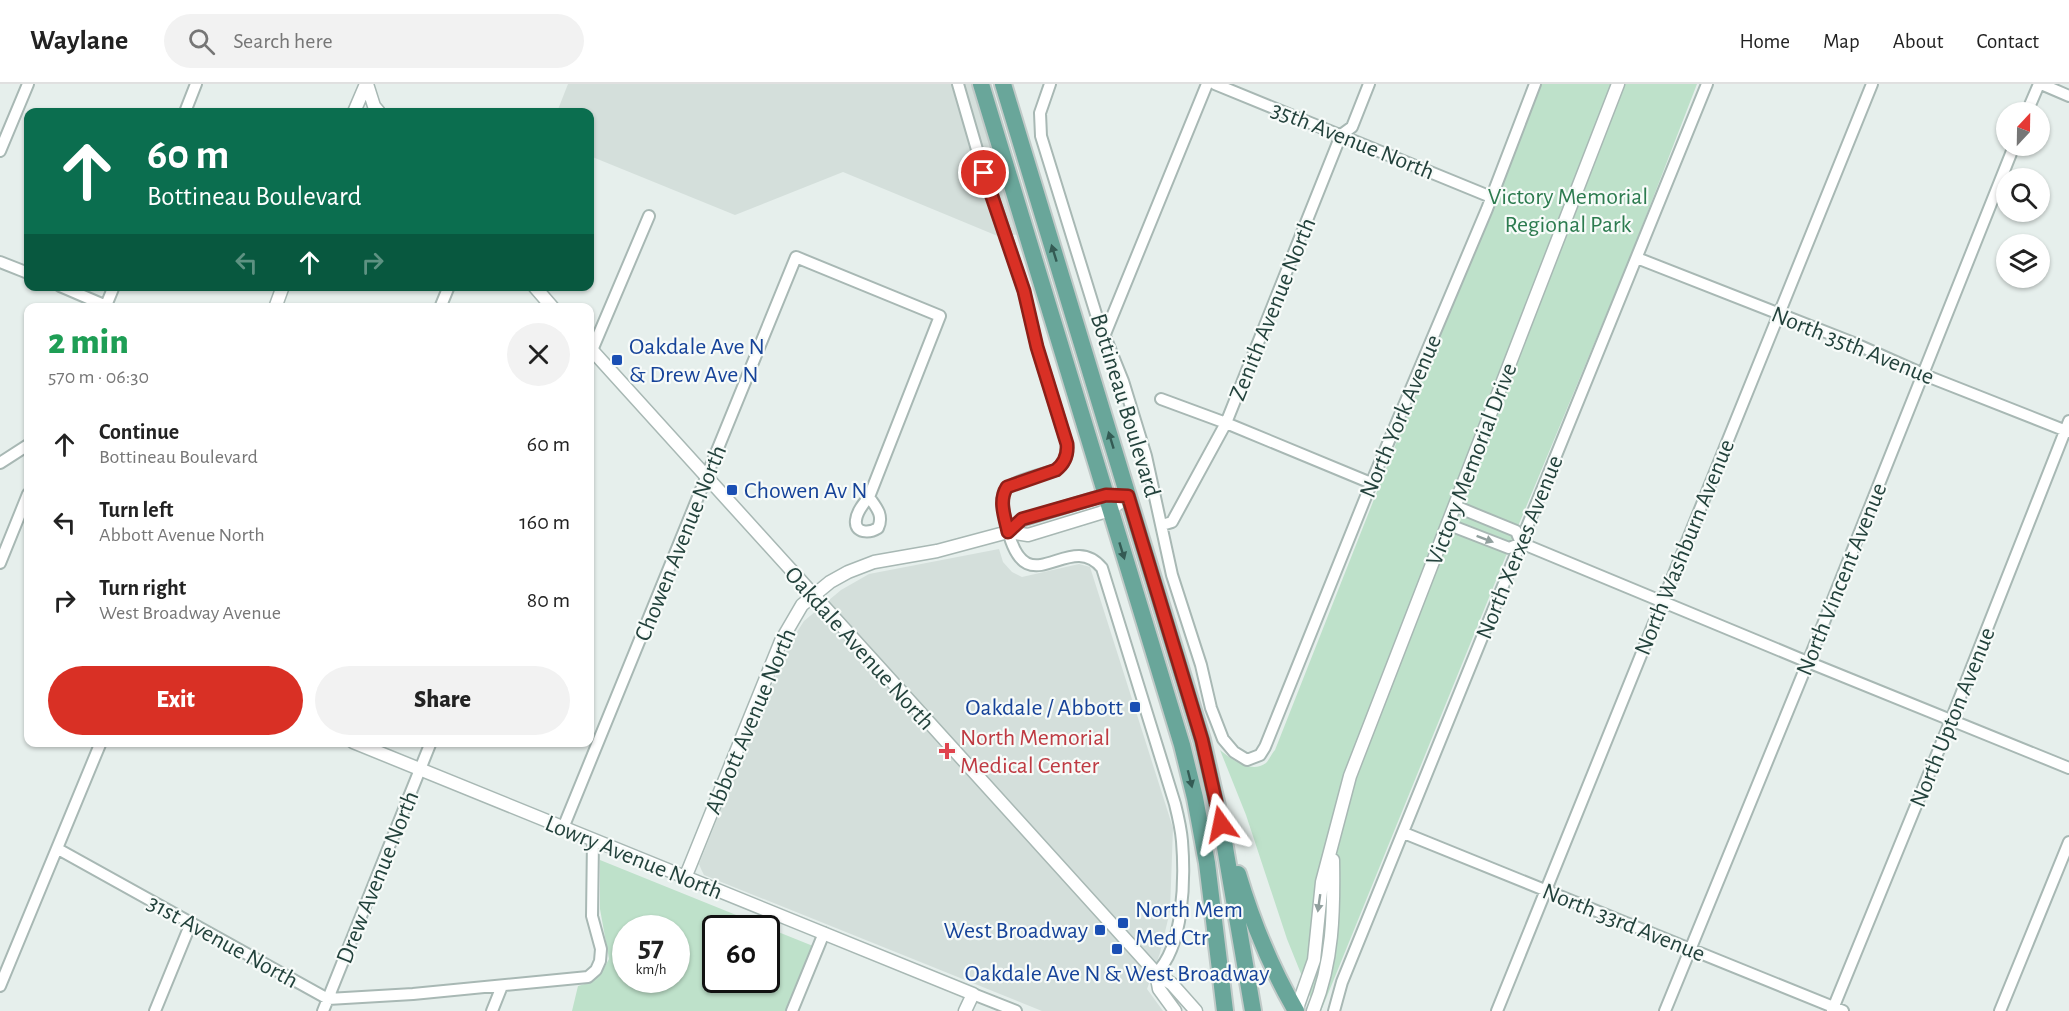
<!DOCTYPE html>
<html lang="en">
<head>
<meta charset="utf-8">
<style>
  body { margin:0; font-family:"Alegreya Sans",sans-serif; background:#f2f2f2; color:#222; height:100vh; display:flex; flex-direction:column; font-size:22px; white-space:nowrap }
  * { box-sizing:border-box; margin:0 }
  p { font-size:20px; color:#767676 }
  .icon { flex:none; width:33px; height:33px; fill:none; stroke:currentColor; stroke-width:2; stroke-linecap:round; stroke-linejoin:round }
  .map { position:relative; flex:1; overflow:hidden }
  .side { position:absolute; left:24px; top:219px; width:570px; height:444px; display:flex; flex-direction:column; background:#fff; border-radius:12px; box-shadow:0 2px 4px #0004 }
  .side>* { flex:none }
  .guide { position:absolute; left:24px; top:24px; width:570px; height:183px; border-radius:12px; box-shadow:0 2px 4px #0004; background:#0b6e4f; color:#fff; overflow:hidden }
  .needle { width:39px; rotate:22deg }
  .buttons { position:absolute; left:1996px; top:18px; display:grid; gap:12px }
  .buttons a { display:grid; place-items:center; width:54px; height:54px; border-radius:50%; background:#fff; box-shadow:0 2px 4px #0004; font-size:30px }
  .speed { position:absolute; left:612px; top:831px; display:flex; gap:12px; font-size:30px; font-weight:700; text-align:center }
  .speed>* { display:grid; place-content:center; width:78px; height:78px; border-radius:50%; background:#fff; box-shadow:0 2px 4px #0004; line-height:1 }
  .speed small { font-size:15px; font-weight:400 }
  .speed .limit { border:3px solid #111; border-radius:9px; background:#fff; color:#111 }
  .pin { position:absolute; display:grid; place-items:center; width:51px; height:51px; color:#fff; margin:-26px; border:3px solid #fff; border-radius:50%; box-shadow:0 2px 6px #0007 }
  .me { position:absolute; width:66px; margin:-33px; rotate:348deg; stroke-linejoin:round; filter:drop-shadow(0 0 4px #0008) }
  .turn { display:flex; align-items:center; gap:21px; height:126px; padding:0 24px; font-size:27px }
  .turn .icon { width:78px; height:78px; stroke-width:2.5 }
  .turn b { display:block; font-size:42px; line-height:51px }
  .lanes { display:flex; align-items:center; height:57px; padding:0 24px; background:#0003; justify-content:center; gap:30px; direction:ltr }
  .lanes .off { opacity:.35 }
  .round { display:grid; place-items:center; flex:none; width:63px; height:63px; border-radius:32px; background:#f2f2f2 }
  .summary { display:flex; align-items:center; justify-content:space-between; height:102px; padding:0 24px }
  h1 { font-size:36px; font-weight:800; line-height:45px; color:#1e9e55 }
  .cta { display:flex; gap:12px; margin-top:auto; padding:12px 24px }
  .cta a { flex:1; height:69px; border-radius:36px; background:#d93025; color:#fff; font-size:24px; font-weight:800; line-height:69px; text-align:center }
  .cta a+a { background:#f2f2f2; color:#222 }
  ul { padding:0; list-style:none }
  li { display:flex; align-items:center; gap:18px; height:78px; padding:0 24px }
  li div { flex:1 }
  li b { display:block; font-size:22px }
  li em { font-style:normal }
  header { display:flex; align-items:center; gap:36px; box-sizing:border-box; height:84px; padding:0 30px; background:#fff; border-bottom:2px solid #e0e0e0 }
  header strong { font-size:28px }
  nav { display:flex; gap:33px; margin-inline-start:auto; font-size:21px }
  .search { width:420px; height:54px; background:#f2f2f2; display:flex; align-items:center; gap:15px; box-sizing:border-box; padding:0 21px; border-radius:33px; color:#767676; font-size:22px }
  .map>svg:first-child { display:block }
</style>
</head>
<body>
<header>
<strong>Waylane</strong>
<div class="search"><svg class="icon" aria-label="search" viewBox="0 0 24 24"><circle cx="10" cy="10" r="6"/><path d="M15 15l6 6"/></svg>Search here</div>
<nav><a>Home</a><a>Map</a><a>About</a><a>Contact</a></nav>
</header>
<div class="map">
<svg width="2069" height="927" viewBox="0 0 2069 927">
  <rect width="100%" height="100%" fill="#e6efec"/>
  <path fill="#d4dfdb" d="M568,0H975L1020,150L1000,153L843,88L735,131L590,72V28H557Z
    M999,465L1003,478L1012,488L1022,493L1079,480L1090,483L1173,744L1170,827L1160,869L1147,905L1163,927H1042L704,791L701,785L699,780L761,626L790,559L804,537L841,506L869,490Z"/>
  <path fill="#bee1ca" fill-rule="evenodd" d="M1538,0H1697L1631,171L1516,447L1321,927H1316L1287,855L1246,731L1220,666C1231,675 1251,690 1266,679C1269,676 1272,669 1275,666Z
    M600,776L813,862L786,927H572L578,902L588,899L600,891L609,875L600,825ZM626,844H676V896H626ZM716,844H766V896H716Z"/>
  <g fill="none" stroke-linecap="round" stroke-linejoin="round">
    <defs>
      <path id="minor" d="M958,0L978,69L1024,207L1037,263L1067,360C1068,371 1065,379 1056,386C1044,390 1011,397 1005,407C1000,416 1004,429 1006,438C1024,528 1068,443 1102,484L1175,720C1178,732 1181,745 1182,757C1185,794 1184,863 1156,889
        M1050,0L1040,29L1041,52L1096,230L1123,297L1146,372L1172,491L1201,581L1211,624L1223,655L1234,668L1247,676L1260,671L1265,663L1375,390L1487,125L1535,0
        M1215,0L1491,113
        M2041,0L2069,12
        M185,28L196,0
        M2027,28L2039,0
        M0,67L28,0
        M1637,174L1851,258L1932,294L2069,348
        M0,178L28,189
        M60,202L111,224
        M105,224L114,202
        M440,224L449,202
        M1105,250L1207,0
        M590,271L649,132
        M1161,315L1226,339L1371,399
        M0,379L28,361
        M1455,422L1516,447L1521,459L1798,574L2069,684
        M1447,440L1509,464L1521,459
        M1162,441L1172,438L1226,339L1341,51L1352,43L1369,0
        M0,479L28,410
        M563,744L796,173L940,232L869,413C864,419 857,427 856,436C854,450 870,449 878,444C884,431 876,423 869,413
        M1404,749L1843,927
        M58,765L328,915L413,910L588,893L596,886L600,877L601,865L592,832L593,756
        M0,902L101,658
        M973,910L1016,927
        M155,927L191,839
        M323,927L431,658
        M492,927L502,902
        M792,927L824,849
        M1334,927L1342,898L1707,0
        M1497,927L1872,0
        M1665,927L1812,568L2014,62
        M1832,927L1951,636L2069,337
        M2000,927L2069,758"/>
      <path id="tertiary" d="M367,0L374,22L379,28
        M354,28L366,0
        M534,202L553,224
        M275,224L283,202
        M590,264L1156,889L1172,900L1196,927
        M1008,448L1022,436L1105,411H1112
        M353,658L973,910L965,927
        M685,794L781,557L802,521L830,498L848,488L874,478L937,467L1008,448L1028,451L1110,426L1128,412
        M1156,889L1159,905L1175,927
        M1296,927L1314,876L1322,798L1350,692L1618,0
        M1313,927C1333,879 1334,828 1333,776"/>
      <path id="primary" d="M981,0L1182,661L1195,714L1207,779L1225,927
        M1003,0L1202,656L1221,740L1253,927
        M1238,790C1252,837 1271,884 1296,927"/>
    </defs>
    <use href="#minor" stroke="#a8b8b4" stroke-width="14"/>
    <use href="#tertiary" stroke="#a8b8b4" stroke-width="15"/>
    <use href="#primary" stroke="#c1cac8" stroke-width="20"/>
    <use href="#minor" stroke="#fff" stroke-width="10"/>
    <use href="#tertiary" stroke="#fff" stroke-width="12"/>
    <use href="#primary" stroke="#69a69a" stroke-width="16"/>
  </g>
  <defs><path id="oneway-solid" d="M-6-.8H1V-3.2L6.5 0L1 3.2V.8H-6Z" transform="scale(1.5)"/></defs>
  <g fill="#345b54">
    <use href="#oneway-solid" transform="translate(1054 169) rotate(-107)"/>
    <use href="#oneway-solid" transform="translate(1111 356) rotate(-107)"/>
    <use href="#oneway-solid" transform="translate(1122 467) rotate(73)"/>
    <use href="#oneway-solid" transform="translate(1190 695) rotate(76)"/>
  </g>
  <g fill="#91a09e">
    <use href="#oneway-solid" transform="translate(1485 455) rotate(21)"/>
    <use href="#oneway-solid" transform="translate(1319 819) rotate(98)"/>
  </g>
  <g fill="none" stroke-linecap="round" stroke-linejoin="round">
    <defs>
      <path id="route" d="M984,89L1024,207L1037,263L1067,360C1068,371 1065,379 1056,386L1007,403C998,417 1005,433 1008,448L1022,435L1106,411L1128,412L1202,656L1221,740"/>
    </defs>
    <use href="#route" stroke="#8d1f18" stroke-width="15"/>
    <use href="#route" stroke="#d93025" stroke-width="10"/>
  </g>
  <g fill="#1a4fb4" stroke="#f7fbf9" stroke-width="2">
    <rect x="611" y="270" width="12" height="12" rx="3"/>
    <rect x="726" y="400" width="12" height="12" rx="3"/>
    <rect x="1129" y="617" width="12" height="12" rx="3"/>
    <rect x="1117" y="833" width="12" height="12" rx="3"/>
    <rect x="1094" y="840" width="12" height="12" rx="3"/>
    <rect x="1111" y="859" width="12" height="12" rx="3"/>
  </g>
  <path fill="#e0444e" stroke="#f7fbf9" stroke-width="2" d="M944 658h6v6h6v6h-6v6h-6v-6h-6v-6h6z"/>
  <g text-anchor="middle" stroke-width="4.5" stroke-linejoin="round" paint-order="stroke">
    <g font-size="24" fill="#23423c" stroke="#f7fbf9">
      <text transform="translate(1353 56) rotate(22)" y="8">35th Avenue North</text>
      <text transform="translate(1272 225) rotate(-68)" y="8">Zenith Avenue North</text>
      <text transform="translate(1853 261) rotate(22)" y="8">North 35th Avenue</text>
      <text transform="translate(1126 321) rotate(73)" y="8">Bottineau Boulevard</text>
      <text transform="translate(1400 332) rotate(-67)" y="8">North York Avenue</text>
      <text transform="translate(1471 380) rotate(-69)" y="8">Victory Memorial Drive</text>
      <text transform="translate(680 459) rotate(-68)" y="8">Chowen Avenue North</text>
      <text transform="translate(1519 463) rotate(-68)" y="8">North Xerxes Avenue</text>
      <text transform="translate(1684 463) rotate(-68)" y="8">North Washburn Avenue</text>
      <text transform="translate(1841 495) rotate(-68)" y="8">North Vincent Avenue</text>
      <text transform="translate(860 564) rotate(48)" y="8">Oakdale Avenue North</text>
      <text transform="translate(1952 633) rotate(-68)" y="8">North Upton Avenue</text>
      <text transform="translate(750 637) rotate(-67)" y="8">Abbott Avenue North</text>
      <text transform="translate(634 773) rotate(22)" y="8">Lowry Avenue North</text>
      <text transform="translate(377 793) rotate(-68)" y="8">Drew Avenue North</text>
      <text transform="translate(1624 838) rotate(22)" y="8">North 33rd Avenue</text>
      <text transform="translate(223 857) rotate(29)" y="8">31st Avenue North</text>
    </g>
    <g font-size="24" fill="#2c7b4f" stroke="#f7fbf9">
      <text x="1568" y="120">Victory Memorial<tspan x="1568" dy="28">Regional Park</tspan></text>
    </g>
    <g font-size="24" fill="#164399" stroke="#f7fbf9" text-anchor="start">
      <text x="629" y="270">Oakdale Ave N<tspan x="629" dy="28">&amp; Drew Ave N</tspan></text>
      <text x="744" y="414">Chowen Av N</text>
      <text x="1123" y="631" text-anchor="end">Oakdale / Abbott</text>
      <text x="1135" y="833">North Mem<tspan x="1135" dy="28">Med Ctr</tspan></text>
      <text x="1088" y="854" text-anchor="end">West Broadway</text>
      <text x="1117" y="897" text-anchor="middle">Oakdale Ave N &amp; West Broadway</text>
    </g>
    <g font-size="24" fill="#be3a42" stroke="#f7fbf9" text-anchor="start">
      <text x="960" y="661">North Memorial<tspan x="960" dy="28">Medical Center</tspan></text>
    </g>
  </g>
</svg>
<div class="buttons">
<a><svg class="needle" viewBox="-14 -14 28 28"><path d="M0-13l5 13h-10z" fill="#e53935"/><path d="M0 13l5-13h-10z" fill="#767676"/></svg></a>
<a><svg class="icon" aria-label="search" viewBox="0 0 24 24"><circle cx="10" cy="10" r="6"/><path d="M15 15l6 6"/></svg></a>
<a><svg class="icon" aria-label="layers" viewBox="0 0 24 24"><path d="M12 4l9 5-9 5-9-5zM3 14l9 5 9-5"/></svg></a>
</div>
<div class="speed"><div>57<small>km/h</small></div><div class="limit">60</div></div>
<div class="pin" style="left:984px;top:89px;background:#d93025"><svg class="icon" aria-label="arrive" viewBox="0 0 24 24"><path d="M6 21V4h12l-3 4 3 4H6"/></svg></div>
<svg class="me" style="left:1221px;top:740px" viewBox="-20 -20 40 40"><path d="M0-17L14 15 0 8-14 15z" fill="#d93025" stroke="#fff" stroke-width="4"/></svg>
<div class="guide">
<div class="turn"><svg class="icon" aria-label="ahead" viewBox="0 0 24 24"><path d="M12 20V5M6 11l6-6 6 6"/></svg><div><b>60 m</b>Bottineau Boulevard</div></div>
<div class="lanes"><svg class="icon off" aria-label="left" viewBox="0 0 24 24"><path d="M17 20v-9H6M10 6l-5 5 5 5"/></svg><svg class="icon" aria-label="ahead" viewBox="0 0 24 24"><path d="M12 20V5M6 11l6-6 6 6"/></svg><svg class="icon off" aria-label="right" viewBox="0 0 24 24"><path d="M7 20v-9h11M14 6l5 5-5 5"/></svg></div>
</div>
<section class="side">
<div class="summary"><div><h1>2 min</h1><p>570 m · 06:30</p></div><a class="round"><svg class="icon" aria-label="close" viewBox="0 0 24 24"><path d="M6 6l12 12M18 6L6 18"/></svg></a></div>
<ul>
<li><svg class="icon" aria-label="ahead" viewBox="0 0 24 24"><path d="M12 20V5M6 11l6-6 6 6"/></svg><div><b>Continue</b><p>Bottineau Boulevard</p></div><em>60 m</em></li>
<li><svg class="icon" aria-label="left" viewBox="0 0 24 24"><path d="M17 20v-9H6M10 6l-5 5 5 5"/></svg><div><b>Turn left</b><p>Abbott Avenue North</p></div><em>160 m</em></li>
<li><svg class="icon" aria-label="right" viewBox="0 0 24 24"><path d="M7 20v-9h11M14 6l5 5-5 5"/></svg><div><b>Turn right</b><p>West Broadway Avenue</p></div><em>80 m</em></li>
</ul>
<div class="cta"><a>Exit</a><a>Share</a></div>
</section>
</div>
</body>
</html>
